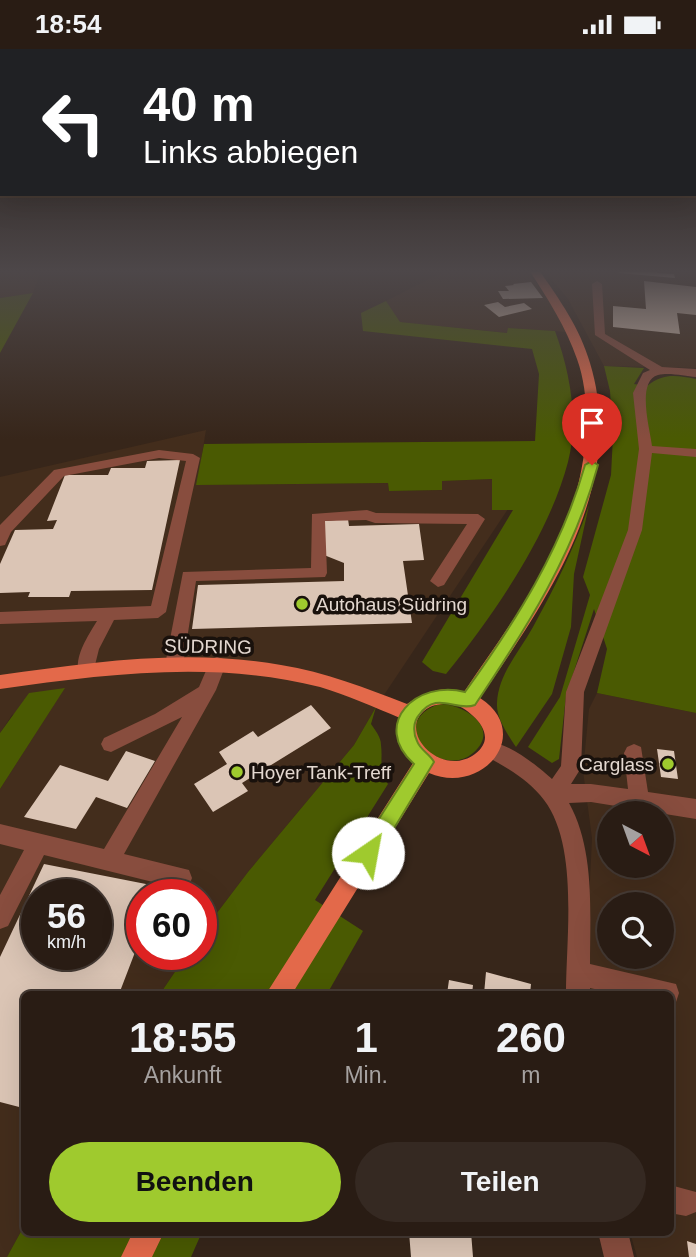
<!DOCTYPE html>
<html lang="de">
<head>
<meta charset="utf-8">
<style>
  body { margin:0; font-family:Helvetica,sans-serif; background:#352922; color:#f1f3f6; height:100vh; display:flex; flex-direction:column; font-size:26px; white-space:nowrap }
  * { box-sizing:border-box; margin:0 }
  p { font-size:23px; color:#a5a1a0 }
  .icon { flex:none; width:38px; height:38px; fill:none; stroke:currentColor; stroke-width:2; stroke-linecap:round; stroke-linejoin:round }
  .map { position:relative; flex:1; overflow:hidden }
  .panel { position:absolute; left:21px; top:942px; width:653px; height:245px; display:flex; flex-direction:column; background:#291c14; border-radius:10px; box-shadow:0 7px 28px #0002,0 0 0 2px #453a34 }
  .panel>* { flex:none }
  .banner { position:absolute; left:0px; top:0px; width:696px; height:147px; box-shadow:0 7px 28px #0002,0 0 0 2px #453a34; background:#202124; color:#fff; overflow:hidden }
  .needle { width:46px; rotate:139deg }
  .controls { position:absolute; left:597px; top:752px; display:grid; gap:14px }
  .controls a { display:grid; place-items:center; width:77px; height:77px; border-radius:50%; background:#291c14; box-shadow:0 7px 28px #0002,0 0 0 2px #453a34; font-size:35px }
  .speed { position:absolute; left:21px; top:830px; display:flex; gap:14px; font-size:35px; font-weight:700; text-align:center }
  .speed>* { display:grid; place-content:center; width:91px; height:91px; border-radius:50%; background:#291c14; box-shadow:0 7px 28px #0002,0 0 0 2px #453a34; line-height:1 }
  .speed small { font-size:18px; font-weight:400 }
  .speed .limit { border:10px solid #d22; background:#fff; color:#111 }
  .pin { position:absolute; display:grid; place-items:center; width:60px; height:60px; color:#fff; margin:-72px -30px; border-radius:50% 50% 50% 0; rotate:-45deg; box-shadow:0 0 7px #0007 }
  .pin .icon { rotate:45deg }
  .me { position:absolute; width:77px; margin:-38px; rotate:33deg; stroke-linejoin:round; filter:drop-shadow(0 0 5px #0008) }
  .turn { display:flex; align-items:center; gap:24px; height:147px; padding:0 28px; font-size:32px }
  .turn .icon { width:91px; height:91px; stroke-width:2.5 }
  .turn b { display:block; font-size:49px; line-height:60px }
  .eta { display:flex; justify-content:space-evenly; align-items:center; height:119px; text-align:center }
  .eta b { font-size:42px; font-weight:700; line-height:49px }
  .button { display:flex; gap:14px; margin-top:auto; padding:14px 28px }
  .button a { flex:1; height:80px; border-radius:42px; background:#9fca2e; color:#111; font-size:28px; font-weight:700; line-height:80px; text-align:center }
  .button a+a { background:#352922; color:#f1f3f6 }
  .status { display:flex; justify-content:space-between; align-items:center; height:49px; padding:0 35px; background:#291c14; direction:ltr }
  .status svg { height:19px; fill:currentColor }
  .map>svg:first-child { display:block }
</style>
</head>
<body>
<div class="status"><b>18:54</b><svg viewBox="0 0 49 12"><path d="M0 12V9h3v3zM5 12V6h3v6zM10 12V3h3v9zM15 12V0h3v12zM26 1h20v11H26zM47 4h2v5h-2z"/></svg></div>
<div class="map">
<svg width="696" height="1208" viewBox="0 0 696 1208">
  <rect width="100%" height="100%" fill="#37261a"/>
  <path fill="#432d1c" fill-rule="evenodd" d="M0,221H41L33,244L0,249Z
    M447,221H527L553,258L566,283L509,279L508,284L399,273L386,252Z
    M544,221H696V319L604,317L568,250Z
    M206,381L197,436L388,434L389,442L441,441V432L492,430V461L508,460L376,658L354,696L248,823L201,885V845H142V905H187L160,945H24V1177L7,1208H0V740L64,640L12,666L0,684V428ZM37,845H96V905H37Z
    M597,644L696,664V1208H637L630,1183H670V945H590L587,894L592,789L583,722L589,660ZM609,765H662V817H609ZM609,856H662V908H609Z"/>
  <path fill="#4a5a02" d="M33,244L0,304V249Z
    M386,252L400,273L507,284L508,279L555,282C570,323 579,371 568,413C549,486 493,567 446,625L433,622L422,613L513,461H492V430L442,432V441L389,442L388,434L196,436L204,395L535,392L539,325L532,300L363,282L361,264Z
    M604,317L644,319L634,335L647,337C663,324 676,326 696,330V664L597,644L607,600L594,560L566,647L559,710L552,714L528,698L560,648L590,546L583,528L611,426L613,387L610,342Z
    M589,456L574,525L571,578L552,645L516,698C508,686 496,669 497,654C498,625 520,602 533,578C555,538 575,498 589,456Z
    M65,639L0,740V684L29,644Z
    M439,655C464,655 502,679 473,704C441,732 383,675 439,655Z
    M376,658L371,675C375,681 381,688 381,696C383,711 378,721 388,735L315,851L363,882L327,945H160L187,905H201V885L248,823L354,696Z
    M24,1177V1183H202L191,1208H7Z"/>
  <path fill="#dbc5b5" fill-rule="evenodd" d="M618,221H657V224L674,225L675,229L619,224Z
    M644,232L696,238V266L677,264L680,285L613,278V257L646,260Z
    M531,233L543,249L503,250L498,242H509L505,237L514,236L513,235Z
    M498,253L505,258L524,254L532,260L499,268L484,256Z
    M180,411L152,541L71,542L69,548H28L30,543L0,544V515L15,481L53,480L57,471L47,472L65,426H108L111,419H145L147,412Z
    M348,470L349,477L419,475L424,511L403,512L412,574L192,580L198,536L344,532V514L324,506L325,472Z
    M311,656L331,679L242,734L248,742L213,763L194,735L227,715L219,703L253,682L258,688Z
    M657,700L674,702L678,730L661,728Z
    M126,702L155,712L127,759L96,748L76,780L24,768L60,716L108,732Z
    M44,815L151,836L156,845H142V885L119,945H24L23,1059L0,1053V908ZM37,845H96V905H37Z
    M486,923L531,935L530,945H484Z
    M449,931L473,936L472,945H447Z
    M409,1183H471L473,1208H411Z
    M687,1192L696,1195V1208H689Z"/>
  <g fill="none" stroke-linecap="round" stroke-linejoin="round">
    <path fill="#884d3e" fill-rule="evenodd" d="M597,232L602,235L605,285L662,318L696,320V328C685,327 669,323 658,326C636,332 650,380 652,397L696,400V408L652,404L642,481L584,643L581,719L571,735H591L628,740L624,704L627,698L634,695L641,698L648,743L696,750V770L591,753L569,754C595,801 590,863 590,915L676,935L679,944L676,953L670,955V945H617L590,939V945H566C566,889 579,797 544,751C529,731 506,718 484,706L481,700L484,694C502,688 539,718 552,730L561,717L566,643L628,481L639,400L633,344L643,324L650,321L595,286L592,235Z
      M159,401L193,405L200,409L166,563L158,569L114,571L99,600L92,628H80C72,610 88,587 97,572L0,575V563L151,557L186,412L159,409L64,427L11,483L5,496L0,497V476L54,421Z
      M367,461L376,464L478,465L485,470L444,536L438,538L430,532L467,475L375,474L366,471L325,472L327,524L325,528L196,532L183,616L180,621H168L165,616L183,523L311,519L312,465Z
      M217,608L223,610L226,615L216,641L124,805L189,821L192,829L189,837L181,840L44,806L8,877L0,880V846L24,801L0,795V775L104,800L182,668L111,703L104,701L101,695L104,689L155,665L199,638L211,610Z
      M670,1136L696,1143V1163L686,1167L670,1164Z
      M598,1183H628L634,1208H604Z"/>
    <path fill="#e3694a" fill-rule="evenodd" d="M529,221H539C559,250 580,279 590,314C628,439 546,551 480,649C534,684 483,747 429,724L292,945H266L413,714C403,700 394,687 400,669C374,658 347,646 320,638C214,611 106,625 0,640V626C92,613 188,599 281,616C325,623 366,639 407,655C424,643 444,636 464,643C519,561 583,483 586,379C587,357 585,332 577,310C566,278 548,250 529,221ZM452,654C470,660 501,686 475,705C440,731 392,678 430,658C436,655 445,655 452,654Z
      M133,1183H164L152,1208H121Z"/>
  </g>
  <linearGradient id="sky" x2="0" y2="1"><stop stop-color="#1e150e"/><stop offset="0.57" stop-color="#4d4749"/><stop offset="1" stop-color="#4d4749" stop-opacity="0"/></linearGradient>
  <rect width="696" height="390" fill="url(#sky)"/>
  <path fill="#9fca2e" stroke="#67831e" stroke-width="2" d="M592,412L598,416C574,505 526,580 475,656C455,663 437,641 419,666C413,673 413,684 417,692C420,701 430,705 434,713L375,811L368,814L361,811L358,804L361,798L414,715C370,675 417,630 465,643C516,572 561,501 585,416Z"/>
  <g fill="#9fca2e" stroke="#19110c" stroke-width="2.5">
    <circle cx="302" cy="555" r="7"/>
    <circle cx="668" cy="715" r="7"/>
    <circle cx="237" cy="723" r="7"/>
  </g>
  <g text-anchor="middle" stroke-width="7" stroke-linejoin="round" paint-order="stroke">
    <g font-size="19" fill="#e4d8d0" stroke="#19110c" text-anchor="start">
      <text x="316" y="562">Autohaus Südring</text>
      <text x="654" y="722" text-anchor="end">Carglass</text>
      <text x="251" y="730">Hoyer Tank-Treff</text>
    </g>
    <g font-size="19" fill="#e4d8d0" stroke="#19110c">
      <text transform="translate(208 597) rotate(1)" y="7">SÜDRING</text>
    </g>
  </g>
</svg>
<div class="controls">
<a><svg class="needle" viewBox="-14 -14 28 28"><path d="M0-13l5 13h-10z" fill="#e53935"/><path d="M0 13l5-13h-10z" fill="#a5a1a0"/></svg></a>
<a><svg class="icon" aria-label="search" viewBox="0 0 24 24"><circle cx="10" cy="10" r="6"/><path d="M15 15l6 6"/></svg></a>
</div>
<div class="speed"><div>56<small>km/h</small></div><div class="limit">60</div></div>
<div class="pin" style="left:592px;top:416px;background:#d93025"><svg class="icon" aria-label="arrive" viewBox="0 0 24 24"><path d="M6 21V4h12l-3 4 3 4H6"/></svg></div>
<svg class="me" style="left:368px;top:804px" viewBox="-20 -20 40 40"><circle r="19" fill="#fff"/><path d="M0-13L10 11 0 6-10 11z" fill="#9fca2e"/></svg>
<div class="banner">
<div class="turn"><svg class="icon" aria-label="left" viewBox="0 0 24 24"><path d="M17 20v-9H6M10 6l-5 5 5 5"/></svg><div><b>40 m</b>Links abbiegen</div></div>
</div>
<section class="panel">
<div class="eta">
<div><b>18:55</b><p>Ankunft</p></div>
<div><b>1</b><p>Min.</p></div>
<div><b>260</b><p>m</p></div>
</div>
<div class="button"><a>Beenden</a><a>Teilen</a></div>
</section>
</div>
</body>
</html>
